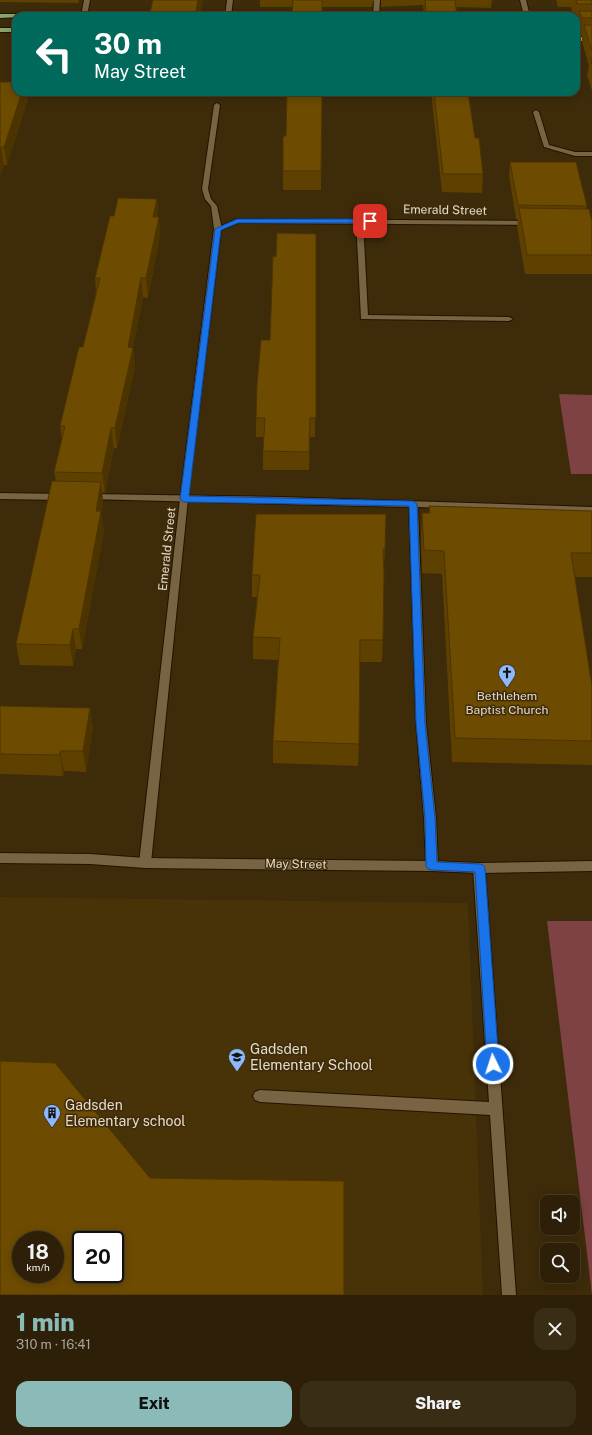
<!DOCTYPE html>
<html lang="en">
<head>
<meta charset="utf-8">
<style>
  body { margin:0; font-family:"Public Sans",sans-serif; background:#3a2d16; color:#f1f3f6; height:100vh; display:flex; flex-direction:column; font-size:15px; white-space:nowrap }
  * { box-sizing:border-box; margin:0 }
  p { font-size:13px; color:#a7a39c }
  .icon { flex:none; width:22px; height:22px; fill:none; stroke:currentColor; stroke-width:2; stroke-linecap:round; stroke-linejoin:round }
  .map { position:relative; height:1295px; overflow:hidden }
  .drawer { display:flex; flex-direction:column; background:#2e2008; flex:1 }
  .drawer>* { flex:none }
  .top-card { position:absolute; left:12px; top:12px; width:568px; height:84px; border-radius:12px; box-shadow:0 2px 10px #0003,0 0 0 1px #493e29; background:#00695c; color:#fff; overflow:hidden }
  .buttons { position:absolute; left:540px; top:1195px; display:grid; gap:8px }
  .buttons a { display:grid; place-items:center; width:40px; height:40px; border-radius:8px; background:#2e2008; box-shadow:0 2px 10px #0003,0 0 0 1px #493e29; font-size:20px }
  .speed { position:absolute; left:12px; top:1231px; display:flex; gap:8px; font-size:20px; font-weight:700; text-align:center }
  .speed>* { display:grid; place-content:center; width:52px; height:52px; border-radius:50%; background:#2e2008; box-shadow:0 2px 10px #0003,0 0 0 1px #493e29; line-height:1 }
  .speed small { font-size:10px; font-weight:400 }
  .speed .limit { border:2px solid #111; border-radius:6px; background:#fff; color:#111 }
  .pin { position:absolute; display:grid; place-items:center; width:34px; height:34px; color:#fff; margin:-17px; border-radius:8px; box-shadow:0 2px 6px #0006 }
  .me { position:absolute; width:44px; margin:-22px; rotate:356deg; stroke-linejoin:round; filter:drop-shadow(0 0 3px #0008) }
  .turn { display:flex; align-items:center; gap:14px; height:84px; padding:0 16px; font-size:18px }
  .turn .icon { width:52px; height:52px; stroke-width:2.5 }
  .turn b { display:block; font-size:28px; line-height:34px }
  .round { display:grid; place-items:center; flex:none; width:42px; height:42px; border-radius:12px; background:#3a2d16 }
  .head { display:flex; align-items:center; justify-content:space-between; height:68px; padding:0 16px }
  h1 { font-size:24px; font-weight:800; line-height:30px; color:#8bbbb9 }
  .cta { display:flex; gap:8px; margin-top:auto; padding:8px 16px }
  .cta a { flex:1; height:46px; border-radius:12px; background:#8bbbb9; color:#111; font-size:16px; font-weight:800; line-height:46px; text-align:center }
  .cta a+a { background:#3a2d16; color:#f1f3f6 }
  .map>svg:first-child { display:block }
</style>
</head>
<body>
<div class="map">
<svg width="592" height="1295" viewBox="0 0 592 1295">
  <rect width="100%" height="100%" fill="#3d2b0a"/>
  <path fill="#483207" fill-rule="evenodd" d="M0,897L468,903L483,1295H0ZM21,1240H55V1274H21ZM81,1240H115V1274H81Z"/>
  <path fill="#7e4244" d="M559,394L592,395V474H571Z
    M547,921H592V1295Z"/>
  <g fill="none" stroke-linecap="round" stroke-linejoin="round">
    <defs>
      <path id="service" d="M84,0H90L87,16H81Z
        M374,0H380L379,16H373Z
        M217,103L220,105L208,189L211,199L217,206L222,229L218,231L214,229L211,206L205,199L202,189L214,105Z
        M536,110L539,112L549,145L575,152H592V156H575L544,147L533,112Z
        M356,219H362L363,221L368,315L509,317L513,319L509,321L361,319Z
        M0,493L62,494L66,497L62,500L0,499Z
        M90,494L280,497L592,507V513L418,507L426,723L436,818L438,866L436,869L432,871L428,869L426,866L424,818L416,723L409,507L87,499L86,497Z
        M479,863L483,865L485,868L516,1295H502L490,1115L260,1102L255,1100L253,1096L255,1092L260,1090L489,1102L473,868L475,865Z"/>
      <path id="minor" d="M227,0H233L231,16H225Z
        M520,0H526L530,16H524Z
        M237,219L531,221L535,223L531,225L238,223L221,230L188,499L151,863L149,866L145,868L141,866L139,863L180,499L214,229Z"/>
      <path id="tertiary" d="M0,853L90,854L145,858L432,861L479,863L592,861V871L479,873L432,871L145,868L90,864L0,863Z"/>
      <path id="primary" d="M0,14H37L40,16L0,18Z
        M576,22H592V26H576Z
        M0,28H16V32H0Z
        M576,37H592V41H576Z"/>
    </defs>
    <use href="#service" stroke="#211400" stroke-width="2"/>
    <use href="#minor" stroke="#211400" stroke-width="2"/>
    <use href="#tertiary" stroke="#211400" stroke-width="2"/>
    <use href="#primary" stroke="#211400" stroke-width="2"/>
    <use href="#service" fill="#786443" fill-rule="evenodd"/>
    <use href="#minor" fill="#786443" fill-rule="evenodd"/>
    <use href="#tertiary" fill="#786443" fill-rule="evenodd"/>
    <use href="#primary" fill="#89a569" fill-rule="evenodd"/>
  </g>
  <path fill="#5e4001" d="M0,0H79L78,3L0,2Z
    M260,0H374L372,7H260Z
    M381,0H492L491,8L456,7L457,16H424L423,5L381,7Z
    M556,0H592V91L587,75L589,66L582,42V36H579L577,28L578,21H576V16H573L571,7H558Z
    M0,82L28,99L7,165H4L0,175Z
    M322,92L321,190H283V171L286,136Z
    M431,92H468L475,138L483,174L482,193L442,192Z
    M510,162L587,206L586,209L592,221V274H525L517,226L518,219H516L509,175Z
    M157,199L158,217H159L160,236L148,298L143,297L133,348L135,367L117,448H114L105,493H102L103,502L101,513L104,531L82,649H76L73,666L20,665L16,644L56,481L54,472L62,440L60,426L83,347L96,292L95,278L114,216Z
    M316,234L315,437H310L309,470H263V451L264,437H256V418L270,340L276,257Z
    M429,506L592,511V577H574L592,686V765L452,762L442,574L422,573L421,536L422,513H429Z
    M256,514L385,549L384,566L383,640L382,662H360L359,744L358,766L273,763V741L278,660L253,659V637L257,597H252V575Z
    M0,706L90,708L93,728L86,772L64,771L63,776L0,774Z"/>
  <path fill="#4c3401" d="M198,0H203L200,16H195Z
    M22,92H27L28,99L7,165L4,147Z
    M1,147L4,165L0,175V150Z
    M157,199L158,217H153Z
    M159,217L160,236L148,298L146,278Z
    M141,278L143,297L133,348L135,367L117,448L115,428L128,347Z
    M111,428L114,448L105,493L102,473Z
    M101,482L103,502L101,513L104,531L82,649L79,629Z
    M73,629L76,649L73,666L70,645Z
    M90,708L93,728L86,772L83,751Z
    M60,751L64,771L63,776L60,755Z"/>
  <path fill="#6d4b01" stroke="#4c3401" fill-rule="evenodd" d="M153,0H198L195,16H149Z
    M293,0H322V16H292Z
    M425,0H455L457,16H426Z
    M576,0H592V4H577Z
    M579,11H592V18H582Z
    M584,25H592V51Z
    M590,58H592V64Z
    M0,82H16V92H22L4,147H1L0,150Z
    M287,92H322L321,171H283V136H286Z
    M434,92H468L475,138H479L483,174H443Z
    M510,162H576L587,206L518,205Z
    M118,198L157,199L153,217H159L146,278H141L128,347L133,348L115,428H111L102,473L54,472L65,426H60L79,347H83L100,278H95L110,216H114Z
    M519,208L589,209L592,221V255H527Z
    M277,233L316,234V418H310L309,452L263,451L265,418H256L257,384L261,340H270L273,256L276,257Z
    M52,481L101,482L96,511H101L79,629H73L70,645L16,644Z
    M429,506L592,511V553H571L592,686V741L455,738L444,551L424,550L422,513H430Z
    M256,514H386L385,549H383L384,574L383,640H360L359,744L273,741L280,638L253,637L260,575H252Z
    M0,706L90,708L83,751H60V755L0,754Z
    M0,1061L55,1063L150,1178L344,1181V1295H0ZM21,1240H55V1274H21ZM81,1240H115V1274H81Z"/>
  <path fill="#1a73e8" stroke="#114b97" d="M237,219H370L373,221L370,223H238L221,230L189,496L413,501L417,504L425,723L435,818L437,862L480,864L483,865L485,868L499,1064L497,1067L493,1069L489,1067L487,1064L475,872L432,870L428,869L426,866L425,818L416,723L409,506L184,502L180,499L215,229Z"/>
  <defs>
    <symbol id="church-pin" viewBox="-11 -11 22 30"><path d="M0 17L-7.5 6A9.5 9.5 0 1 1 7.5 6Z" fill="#8db9fc" stroke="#3d2b0a"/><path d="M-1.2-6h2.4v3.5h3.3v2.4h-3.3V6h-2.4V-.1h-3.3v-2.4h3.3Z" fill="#111"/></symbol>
    <symbol id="school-pin" viewBox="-11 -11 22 30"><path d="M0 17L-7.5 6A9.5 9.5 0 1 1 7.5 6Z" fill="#8db9fc" stroke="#3d2b0a"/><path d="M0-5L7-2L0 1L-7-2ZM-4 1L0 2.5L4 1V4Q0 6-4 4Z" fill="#111"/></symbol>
    <symbol id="building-pin" viewBox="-11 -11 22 30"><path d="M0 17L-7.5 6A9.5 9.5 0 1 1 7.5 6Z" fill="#8db9fc" stroke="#3d2b0a"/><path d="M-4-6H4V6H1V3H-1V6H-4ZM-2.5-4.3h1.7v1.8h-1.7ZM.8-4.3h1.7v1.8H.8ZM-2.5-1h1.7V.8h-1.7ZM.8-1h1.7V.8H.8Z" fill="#111"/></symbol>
  </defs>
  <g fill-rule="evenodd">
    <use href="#church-pin" x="497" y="663" width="20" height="27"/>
    <use href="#school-pin" x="227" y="1047" width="20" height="27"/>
    <use href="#building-pin" x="42" y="1103" width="20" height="27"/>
  </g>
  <g text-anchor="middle" stroke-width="3" stroke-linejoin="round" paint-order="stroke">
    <g font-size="12" fill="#e6dac9" stroke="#3d2b0a">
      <text transform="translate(445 210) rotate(1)" y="4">Emerald Street</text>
      <text transform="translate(167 549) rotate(-84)" y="4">Emerald Street</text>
      <text transform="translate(296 864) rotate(1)" y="4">May Street</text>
    </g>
    <g font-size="12" fill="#e6dac9" stroke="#3d2b0a">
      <text x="507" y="700">Bethlehem<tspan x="507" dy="14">Baptist Church</tspan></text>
    </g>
    <g font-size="14" fill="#e6dac9" stroke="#3d2b0a" text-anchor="start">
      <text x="250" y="1054">Gadsden<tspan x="250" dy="16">Elementary School</tspan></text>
      <text x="65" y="1110">Gadsden<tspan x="65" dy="16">Elementary school</tspan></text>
    </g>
  </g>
</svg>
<div class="buttons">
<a><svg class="icon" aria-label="sound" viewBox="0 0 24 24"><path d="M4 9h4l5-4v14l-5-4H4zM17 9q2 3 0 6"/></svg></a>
<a><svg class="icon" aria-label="search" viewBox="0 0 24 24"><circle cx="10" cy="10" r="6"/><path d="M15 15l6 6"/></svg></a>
</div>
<div class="speed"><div>18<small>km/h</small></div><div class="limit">20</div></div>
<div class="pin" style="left:370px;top:221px;background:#d93025"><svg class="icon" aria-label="arrive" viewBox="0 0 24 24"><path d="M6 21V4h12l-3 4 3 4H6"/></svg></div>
<svg class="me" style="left:493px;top:1064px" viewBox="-20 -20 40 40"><circle r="17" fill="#1a73e8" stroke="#fff" stroke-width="3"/><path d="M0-11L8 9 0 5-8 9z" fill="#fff"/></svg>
<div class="top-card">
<div class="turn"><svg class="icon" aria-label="left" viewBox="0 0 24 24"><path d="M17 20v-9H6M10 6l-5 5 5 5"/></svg><div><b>30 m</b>May Street</div></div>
</div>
</div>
<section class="drawer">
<div class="head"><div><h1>1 min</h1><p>310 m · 16:41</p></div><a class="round"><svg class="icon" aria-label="close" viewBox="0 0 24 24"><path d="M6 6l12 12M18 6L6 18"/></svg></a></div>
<div class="cta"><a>Exit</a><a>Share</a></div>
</section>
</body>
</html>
